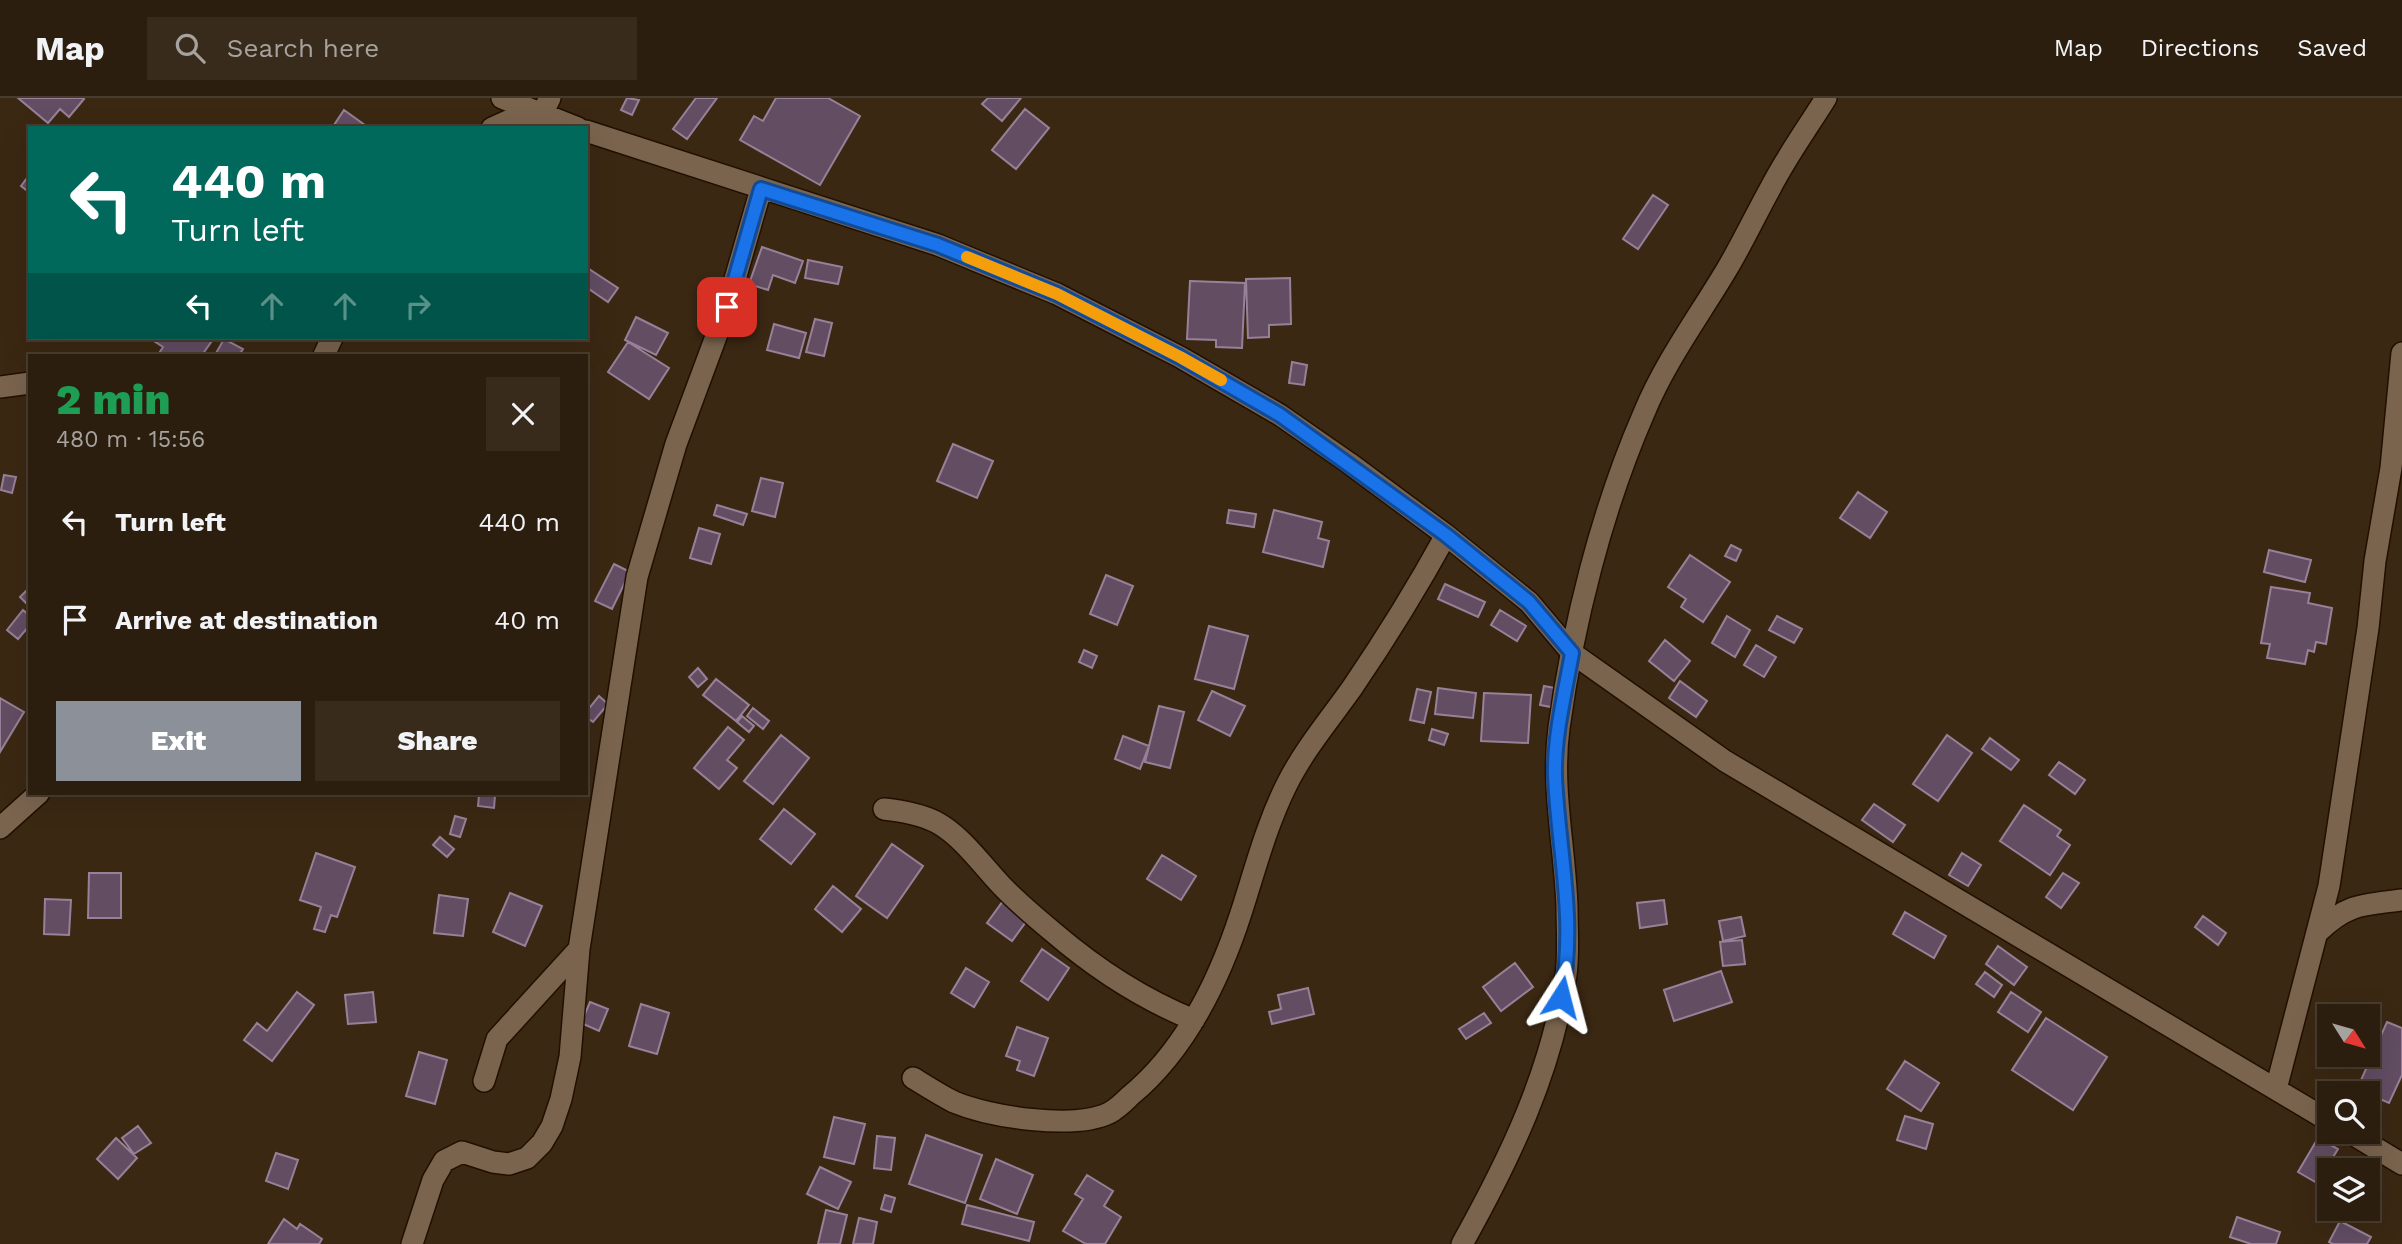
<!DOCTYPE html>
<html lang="en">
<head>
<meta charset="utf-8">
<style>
  body { margin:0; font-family:"Work Sans",sans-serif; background:#382b1c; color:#f1f3f6; height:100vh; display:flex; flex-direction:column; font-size:26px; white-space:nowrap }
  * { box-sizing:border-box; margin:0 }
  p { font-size:23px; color:#a6a29e }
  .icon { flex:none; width:38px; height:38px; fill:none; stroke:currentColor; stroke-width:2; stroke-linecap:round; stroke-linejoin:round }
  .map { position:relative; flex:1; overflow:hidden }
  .drawer { position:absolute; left:28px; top:256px; width:560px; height:441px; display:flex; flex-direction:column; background:#2c1e0e; border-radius:0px; box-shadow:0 7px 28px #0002,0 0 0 2px #483c2e }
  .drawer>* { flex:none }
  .banner { position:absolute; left:28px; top:28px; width:560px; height:214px; border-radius:0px; box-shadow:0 7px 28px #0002,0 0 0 2px #483c2e; background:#00695c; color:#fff; overflow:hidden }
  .needle { width:46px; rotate:127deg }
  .fabs { position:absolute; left:2317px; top:906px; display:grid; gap:14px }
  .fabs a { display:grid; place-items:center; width:63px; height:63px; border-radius:0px; background:#2c1e0e; box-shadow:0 7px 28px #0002,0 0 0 2px #483c2e; font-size:35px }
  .pin { position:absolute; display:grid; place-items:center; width:60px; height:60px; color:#fff; margin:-30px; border-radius:14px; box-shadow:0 4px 10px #0006 }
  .me { position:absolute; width:77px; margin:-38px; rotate:9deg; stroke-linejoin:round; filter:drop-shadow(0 0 5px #0008) }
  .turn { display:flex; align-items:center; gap:24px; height:147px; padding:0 28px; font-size:32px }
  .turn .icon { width:91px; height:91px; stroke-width:2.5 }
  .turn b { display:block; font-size:49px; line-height:60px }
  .lanes { display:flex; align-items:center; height:66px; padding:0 28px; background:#0003; justify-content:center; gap:35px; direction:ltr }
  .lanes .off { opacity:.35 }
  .round { display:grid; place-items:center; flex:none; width:74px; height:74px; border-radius:0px; background:#382b1c }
  .headline { display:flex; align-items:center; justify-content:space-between; height:119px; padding:0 28px }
  h1 { font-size:42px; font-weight:800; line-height:52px; color:#1e9e55 }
  .button { display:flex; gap:14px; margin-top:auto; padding:14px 28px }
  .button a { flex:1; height:80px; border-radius:0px; background:#8c9099; color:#fff; font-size:28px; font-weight:800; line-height:80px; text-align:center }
  .button a+a { background:#382b1c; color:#f1f3f6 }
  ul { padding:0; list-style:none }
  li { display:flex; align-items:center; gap:21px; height:98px; padding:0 28px }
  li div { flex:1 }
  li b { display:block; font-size:26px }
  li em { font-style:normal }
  header { display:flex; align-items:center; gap:42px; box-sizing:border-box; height:98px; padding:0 35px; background:#2c1e0e; border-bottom:2px solid #483c2e }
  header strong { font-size:33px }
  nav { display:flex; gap:38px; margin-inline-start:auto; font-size:24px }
  .search { width:490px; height:63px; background:#382b1c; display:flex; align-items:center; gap:18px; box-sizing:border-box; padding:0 24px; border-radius:0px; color:#a6a29e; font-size:26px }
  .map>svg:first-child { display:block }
</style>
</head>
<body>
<header>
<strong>Map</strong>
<div class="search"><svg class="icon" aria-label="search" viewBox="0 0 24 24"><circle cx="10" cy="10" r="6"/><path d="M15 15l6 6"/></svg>Search here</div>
<nav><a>Map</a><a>Directions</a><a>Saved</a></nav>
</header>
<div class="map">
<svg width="2402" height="1146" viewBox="0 0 2402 1146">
  <rect width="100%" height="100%" fill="#3b2813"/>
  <path fill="#624d63" stroke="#988198" stroke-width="2" d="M18,0H83L84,1L69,19L60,11L48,25Z
    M627,0L639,2L632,17L621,12Z
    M696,0H717L687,41L673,31Z
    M776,0H828L860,18L820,87L740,42L754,18L763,23Z
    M988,0H1021L1002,23L982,6Z
    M1025,11L1049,30L1016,71L992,52Z
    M344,12L369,30H332Z
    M30,76V95L21,88Z
    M1653,97L1668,107L1638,151L1623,141Z
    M762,149L803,163L795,185L773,177L768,192L749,186Z
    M808,162L842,169L838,186L805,180Z
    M586,169L618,190L608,204L586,189Z
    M1290,180L1291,226L1269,227V239L1248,240L1246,181Z
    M1190,183L1245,185L1242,250L1216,249V242L1187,241Z
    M636,219L668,235L656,257L625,242Z
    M815,221L832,225L824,258L806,254Z
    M774,226L806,235L799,260L767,252Z
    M157,240H214L202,257H158L163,249L154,243Z
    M224,241L243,251L239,257H215Z
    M628,244L669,270L649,301L608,274Z
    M1292,264L1307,267L1304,287L1289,285Z
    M953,346L993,363L977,400L937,383Z
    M4,377L16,379L12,395L1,392Z
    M761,380L783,385L775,419L752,413Z
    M1858,394L1887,414L1870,440L1840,420Z
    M717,407L747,416L743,427L714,417Z
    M1229,412L1256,416L1254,429L1227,425Z
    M1274,412L1322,424L1318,440L1329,443L1323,469L1263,454Z
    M699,430L720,436L711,466L690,460Z
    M1731,447L1741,452L1736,463L1725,458Z
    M2269,452L2311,462L2305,484L2264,474Z
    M1690,457L1730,484L1703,524L1681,509L1686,501L1668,489Z
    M614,466L630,474L612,511L595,503Z
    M1106,477L1133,488L1117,527L1090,516Z
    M1445,486L1485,504L1478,519L1438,501Z
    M30,489V503L27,506L20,499Z
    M2271,489L2310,495L2308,505L2332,510L2326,546L2316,544L2314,554L2308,552L2305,566L2267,560L2270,546L2261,545Z
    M23,512L30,518V527L18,541L7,532Z
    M1500,512L1526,528L1517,543L1491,527Z
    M1727,518L1750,532L1735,559L1712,545Z
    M1777,518L1802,531L1794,545L1769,532Z
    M1209,528L1248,538L1234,591L1195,581Z
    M1665,542L1690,563L1674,583L1649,563Z
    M1756,547L1776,559L1764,579L1744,567Z
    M1084,552L1097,558L1092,570L1079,564Z
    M698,570L707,581L698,589L689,579Z
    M716,581L749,607L736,623L703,597Z
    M1680,583L1707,603L1696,619L1669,600Z
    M1544,588L1555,590L1551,609L1540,607Z
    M1438,590L1476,595L1473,620L1435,616Z
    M1417,591L1431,594L1424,625L1410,622Z
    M1212,593L1245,608L1230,638L1198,622Z
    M1484,595L1531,597L1528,645L1481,643Z
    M599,598L608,606L593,624L586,619V614Z
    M0,600L24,614L0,654Z
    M1159,608L1184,614L1170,670L1145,664Z
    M753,610L769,623L763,631L747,618Z
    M742,618L754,628L749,634L737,624Z
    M728,629L744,642L727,662L737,670L719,691L694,670Z
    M1432,631L1448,636L1444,647L1429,642Z
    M781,637L809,660L773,706L744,683Z
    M1947,637L1972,655L1938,703L1913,686Z
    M1123,638L1149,648L1140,671L1115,661Z
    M1990,640L2019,662L2011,672L1982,651Z
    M2059,664L2085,682L2075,696L2049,677Z
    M479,697L495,698L494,710L478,708Z
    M1874,706L1905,727L1893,744L1862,722Z
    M2024,707L2061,732L2057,738L2070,747L2050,777L2000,743Z
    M784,711L815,736L791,766L760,741Z
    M455,718L466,721L460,739L450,736Z
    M440,739L454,751L447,759L433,747Z
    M892,746L923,768L887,820L856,798Z
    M316,755L355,769L337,819L331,817L325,834L314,831L321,809L300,802Z
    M1962,755L1981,767L1968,788L1949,777Z
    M1162,757L1196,778L1181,802L1147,781Z
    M89,775H121V820H88Z
    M2063,775L2079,785L2061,810L2046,799Z
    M833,788L861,811L842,834L815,811Z
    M510,795L542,808L525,848L493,834Z
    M439,797L468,801L463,838L434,835Z
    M45,801L71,802L69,837L44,836Z
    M1664,802L1667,826L1640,830L1637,805Z
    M1003,803L1028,821L1012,843L987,825Z
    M1905,814L1946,838L1934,860L1893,836Z
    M2203,818L2226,835L2218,847L2195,829Z
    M1741,819L1745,838L1723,843L1719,823Z
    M1742,842L1745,866L1723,868L1720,844Z
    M1998,848L2027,869L2014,887L1986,866Z
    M1042,851L1069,870L1048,902L1021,883Z
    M1515,865L1533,889L1501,913L1483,889Z
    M966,870L989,884L974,909L951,895Z
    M1721,873L1732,904L1674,923L1664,892Z
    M1985,874L2002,887L1994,899L1976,886Z
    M1308,890L1314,916L1272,926L1269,914L1281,911L1278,897Z
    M297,894L314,907L272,963L244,942L257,925L267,933Z
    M373,894L376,924L348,926L345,897Z
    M2011,894L2041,914L2028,934L1998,914Z
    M590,904L608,911L599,933L581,925Z
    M641,906L669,915L657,956L629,948Z
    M1484,915L1491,925L1466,941L1459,931Z
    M2046,920L2107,959L2073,1012L2012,972Z
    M2387,924L2402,930V977L2389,1005L2357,991Z
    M1017,929L1048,940L1034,978L1017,972L1020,963L1006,958Z
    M419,954L447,962L435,1006L406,998Z
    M1905,963L1939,985L1921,1013L1887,991Z
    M1905,1018L1933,1026L1926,1051L1897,1042Z
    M834,1019L865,1026L854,1066L824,1059Z
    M138,1028L151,1045L134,1056L122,1040Z
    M926,1037L982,1057L965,1105L909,1086Z
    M877,1038L895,1040L891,1072L874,1070Z
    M116,1040L137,1060L118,1081L97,1061Z
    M2318,1040L2338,1051L2317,1085L2298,1074Z
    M276,1055L298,1062L288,1091L266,1083Z
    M996,1061L1033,1077L1017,1116L980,1101Z
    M820,1069L851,1084L838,1111L807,1096Z
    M1087,1077L1113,1093L1104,1108L1121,1119L1105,1146H1086L1063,1133L1083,1101L1075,1096Z
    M885,1097L895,1100L891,1114L881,1111Z
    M967,1107L1034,1124L1029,1143L962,1126Z
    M826,1112L847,1117L840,1146H818Z
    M2237,1119L2280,1134L2276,1146H2251L2230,1139Z
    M859,1120L877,1124L873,1146H853Z
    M284,1121L297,1131L300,1126L322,1141L319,1146H268Z
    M2340,1123L2371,1139L2367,1146H2333L2329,1144Z"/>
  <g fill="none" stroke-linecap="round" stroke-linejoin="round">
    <defs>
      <path id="minor" d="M502,0L578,30
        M492,30L517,19L542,16L550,0
        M586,33L938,147L1057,196L1180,259L1280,317L1349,365L1446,437L1529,504L1572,555L1725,663L2329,1023
        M324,257L332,240
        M0,289L30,285
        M884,711C902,713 920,716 936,724C962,738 981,766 1001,787C1017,804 1035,819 1053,834C1095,870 1142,901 1194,922
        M0,730L39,695
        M2318,834C2348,805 2363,807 2402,802
        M913,980C926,988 940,997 954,1004C990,1019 1074,1032 1109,1015C1117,1011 1124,1004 1130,998C1186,952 1219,883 1241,815C1255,772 1266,728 1287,686C1304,652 1330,621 1352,590C1386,540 1417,490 1446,437
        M484,983L497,941L579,851
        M2276,991L2329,788L2368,530L2375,463L2391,370L2402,255
        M2349,1034L2402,1066
        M412,1146L433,1082L444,1063L462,1054L493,1064L509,1066L527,1060L542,1045L552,1028L561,1001L570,959L579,851L637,479L676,346L727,209L761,91
        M1462,1146C1510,1060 1551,975 1566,877C1569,855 1567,830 1567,809C1565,749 1551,690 1559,630C1573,526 1602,411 1644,315C1665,264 1699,218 1727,171C1743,144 1756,116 1771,89C1787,58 1808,29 1826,0"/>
    </defs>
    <use href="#minor" stroke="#211000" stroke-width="24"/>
    <use href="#minor" stroke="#7a644e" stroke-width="21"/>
  </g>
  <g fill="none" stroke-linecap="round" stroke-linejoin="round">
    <defs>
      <path id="route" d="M727,209L761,91L938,147L1057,196L1180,259L1280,317L1446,437L1529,504L1572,555C1565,595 1554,638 1555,678C1558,751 1577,825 1561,899"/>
    </defs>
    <use href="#route" stroke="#114b97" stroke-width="18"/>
    <use href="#route" stroke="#1a73e8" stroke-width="12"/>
    <path stroke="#f59e0b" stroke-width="12" d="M967,159L1057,196L1180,259L1221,282"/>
  </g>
</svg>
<div class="fabs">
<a><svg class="needle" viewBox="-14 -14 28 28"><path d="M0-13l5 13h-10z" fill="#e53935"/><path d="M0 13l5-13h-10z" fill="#a6a29e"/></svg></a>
<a><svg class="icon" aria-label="search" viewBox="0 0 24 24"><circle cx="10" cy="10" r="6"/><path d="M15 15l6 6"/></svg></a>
<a><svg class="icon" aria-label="layers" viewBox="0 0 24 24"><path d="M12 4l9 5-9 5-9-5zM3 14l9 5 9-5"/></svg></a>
</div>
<div class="pin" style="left:727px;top:209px;background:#d93025"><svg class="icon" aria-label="arrive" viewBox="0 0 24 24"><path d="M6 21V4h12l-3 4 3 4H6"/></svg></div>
<svg class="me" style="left:1561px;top:899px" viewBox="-20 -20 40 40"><path d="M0-17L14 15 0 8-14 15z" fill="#1a73e8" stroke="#fff" stroke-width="4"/></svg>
<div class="banner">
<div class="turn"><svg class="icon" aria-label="left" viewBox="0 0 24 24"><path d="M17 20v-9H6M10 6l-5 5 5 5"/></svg><div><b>440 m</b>Turn left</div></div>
<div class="lanes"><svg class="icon" aria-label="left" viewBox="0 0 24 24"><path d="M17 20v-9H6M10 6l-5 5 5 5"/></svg><svg class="icon off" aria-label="ahead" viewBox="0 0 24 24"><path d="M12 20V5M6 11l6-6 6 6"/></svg><svg class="icon off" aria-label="ahead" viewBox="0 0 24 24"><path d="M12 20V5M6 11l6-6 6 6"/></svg><svg class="icon off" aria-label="right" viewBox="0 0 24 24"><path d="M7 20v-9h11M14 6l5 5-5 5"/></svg></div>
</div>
<section class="drawer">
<div class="headline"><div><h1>2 min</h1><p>480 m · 15:56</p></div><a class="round"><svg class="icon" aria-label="close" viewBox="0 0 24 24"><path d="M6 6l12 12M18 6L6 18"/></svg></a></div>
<ul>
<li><svg class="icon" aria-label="left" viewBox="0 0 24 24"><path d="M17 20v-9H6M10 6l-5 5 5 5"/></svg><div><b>Turn left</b></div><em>440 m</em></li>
<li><svg class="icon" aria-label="arrive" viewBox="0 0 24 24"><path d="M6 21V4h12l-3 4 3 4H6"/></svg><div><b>Arrive at destination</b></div><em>40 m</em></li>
</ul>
<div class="button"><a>Exit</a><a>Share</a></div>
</section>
</div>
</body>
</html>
